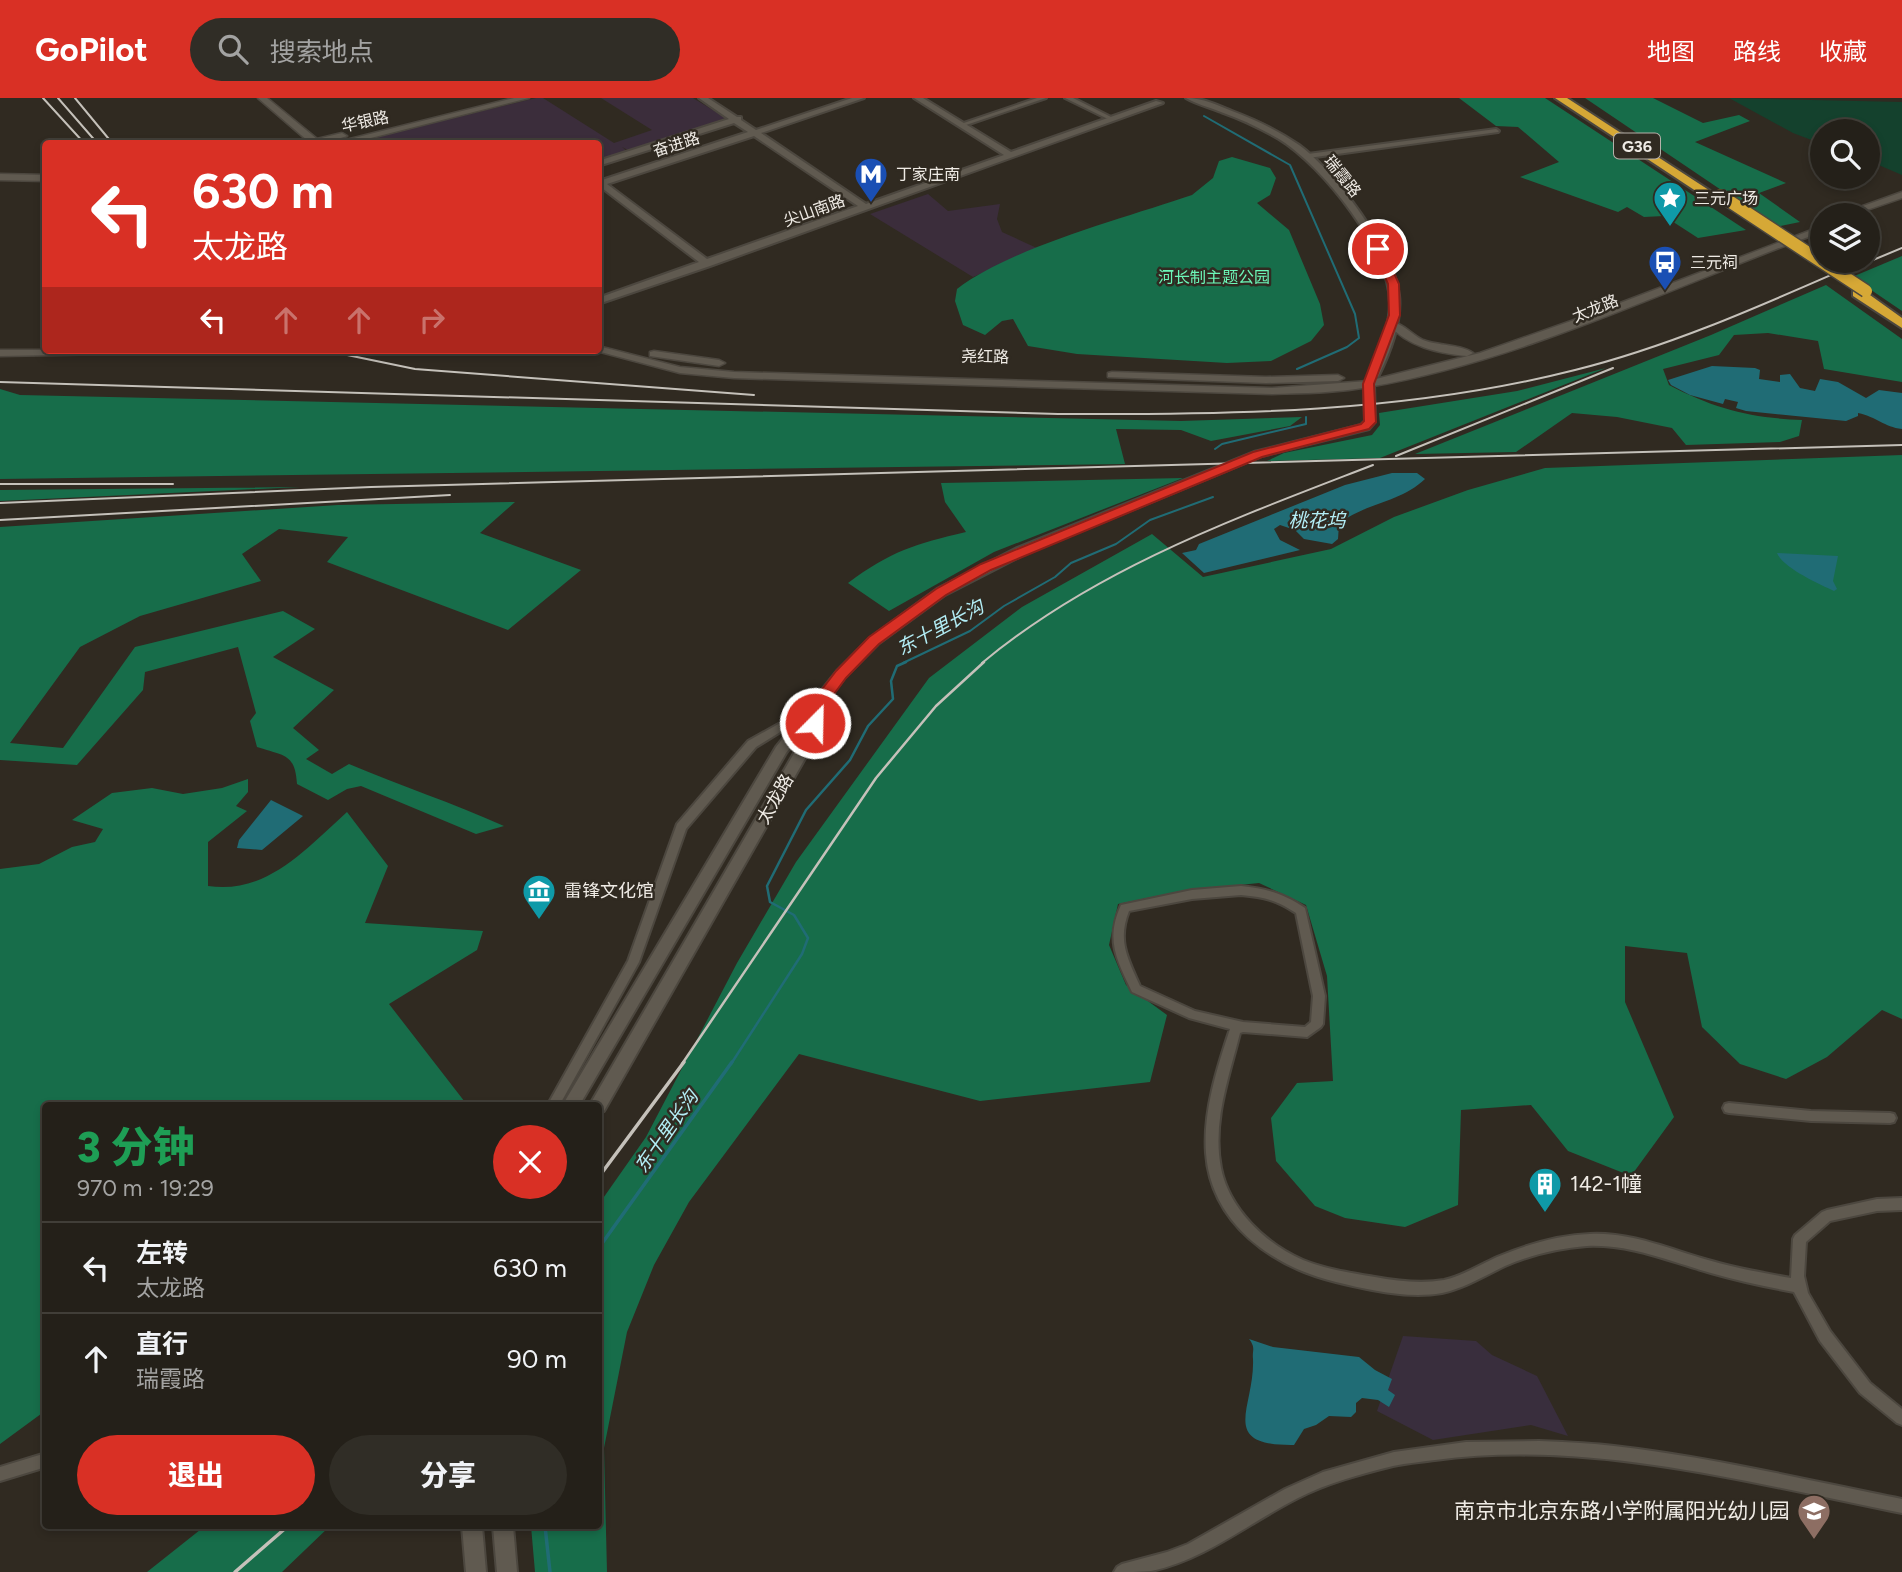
<!DOCTYPE html>
<html lang="zh">
<head>
<meta charset="utf-8">
<style>
  body { margin:0; font-family:Figtree,"Noto Sans SC",sans-serif; background:#302d26; color:#f1f3f6; height:100vh; display:flex; flex-direction:column; font-size:26px; white-space:nowrap }
  * { box-sizing:border-box; margin:0 }
  p { font-size:23px; color:#a3a3a2 }
  .icon { flex:none; width:38px; height:38px; fill:none; stroke:currentColor; stroke-width:2; stroke-linecap:round; stroke-linejoin:round }
  .map { position:relative; flex:1; overflow:hidden }
  .side { position:absolute; left:42px; top:1004px; width:560px; height:427px; display:flex; flex-direction:column; background:#242019; border-radius:7px; box-shadow:0 4px 10px #0003,0 0 0 2px #413e38 }
  .side>* { flex:none }
  .hud { position:absolute; left:42px; top:42px; width:560px; height:214px; border-radius:7px; box-shadow:0 4px 10px #0003,0 0 0 2px #413e38; background:#d93025; color:#fff; overflow:hidden }
  .fabs { position:absolute; left:1810px; top:21px; display:grid; gap:14px }
  .fabs a { display:grid; place-items:center; width:70px; height:70px; border-radius:50%; background:#242019; box-shadow:0 4px 10px #0003,0 0 0 2px #413e38; font-size:35px }
  .pin { position:absolute; display:grid; place-items:center; width:60px; height:60px; color:#fff; margin:-30px; border:4px solid #fff; border-radius:50%; box-shadow:0 2px 7px #0007 }
  .me { position:absolute; width:77px; margin:-38px; rotate:23deg; stroke-linejoin:round; filter:drop-shadow(0 0 5px #0008) }
  .turn { display:flex; align-items:center; gap:24px; height:147px; padding:0 35px; font-size:32px }
  .turn .icon { width:91px; height:91px; stroke-width:2.5 }
  .turn b { display:block; font-size:49px; line-height:60px }
  .lanes { display:flex; align-items:center; height:66px; padding:0 35px; background:#0003; justify-content:center; gap:35px; direction:ltr }
  .lanes .off { opacity:.35 }
  .round { display:grid; place-items:center; flex:none; width:74px; height:74px; border-radius:37px; background:#302d26 }
  .head { display:flex; align-items:center; justify-content:space-between; height:119px; padding:0 35px }
  h1 { font-size:42px; font-weight:800; line-height:52px; color:#1e9e55 }
  .primary-button { display:flex; gap:14px; margin-top:auto; padding:14px 35px }
  .primary-button a { flex:1; height:80px; border-radius:42px; background:#d93025; color:#fff; font-size:28px; font-weight:800; line-height:80px; text-align:center }
  .primary-button a+a { background:#302d26; color:#f1f3f6 }
  ul { padding:0; list-style:none }
  li { display:flex; align-items:center; gap:21px; height:91px; padding:0 35px; border-top:2px solid #413e38 }
  li div { flex:1 }
  li b { display:block; font-size:26px }
  li em { font-style:normal }
  header { display:flex; align-items:center; gap:42px; box-sizing:border-box; height:98px; padding:0 35px; background:#d93025; color:#fff }
  header strong { font-size:33px }
  nav { display:flex; gap:38px; margin-inline-start:auto; font-size:24px }
  .search { width:490px; height:63px; background:#302d26; display:flex; align-items:center; gap:18px; box-sizing:border-box; padding:0 24px; border-radius:38px; color:#a3a3a2; font-size:26px }
  .map>svg:first-child { display:block }
</style>
</head>
<body>
<header>
<strong>GoPilot</strong>
<div class="search"><svg class="icon" aria-label="search" viewBox="0 0 24 24"><circle cx="10" cy="10" r="6"/><path d="M15 15l6 6"/></svg>搜索地点</div>
<nav><a>地图</a><a>路线</a><a>收藏</a></nav>
</header>
<div class="map">
<svg width="1902" height="1474" viewBox="0 0 1902 1474">
  <rect width="100%" height="100%" fill="#302a21"/>
  <path fill="#392e3d" d="M1403,1238L1476,1243L1492,1257L1537,1278L1568,1338L1531,1327L1433,1342L1377,1313Z"/>
  <path fill="#3b2d3b" d="M536,0H543L614,45L652,32L601,0H693L726,20L630,53L622,49L628,54L599,63L598,46H345Z
    M928,96L948,113L1000,106L997,121L1002,134L1039,151L973,179L870,116Z"/>
  <path fill="#14412d" d="M1729,0L1902,4V77L1867,62V33H1822V46L1793,35Z"/>
  <path fill="#176d4a" d="M1459,0H1545L1746,132L1698,140L1664,118L1644,119L1627,109L1618,114L1520,79L1559,64L1518,29L1496,28Z
    M1585,0H1653L1703,25L1739,17L1750,23L1695,44L1786,85L1759,95L1800,124L1776,129Z
    M1232,59L1270,70L1276,80L1270,97L1257,105L1289,132L1320,206L1324,227L1311,243L1271,263L1227,265L1077,256L1028,248L1013,221L1002,223L985,237L963,227L955,203L957,191C1012,149 1125,120 1192,97L1213,80L1219,63Z
    M1902,158V213L1852,179Z
    M1826,187L1902,241V284L1824,271L1818,243L1768,235L1734,237L1719,257L1663,271L1669,287C1715,311 1751,320 1802,322L1799,338L1780,344L1686,347L1672,330L1617,319L1572,315L1516,354L1415,356L1711,237Z
    M1606,270L1380,360L1267,363L1284,355L1372,337L1380,327L1379,315L1517,293Z
    M0,291L20,297L1181,323L1302,319L1290,328L1211,343L1181,332L1116,331L1125,366L0,381Z
    M1902,357V921L1882,912L1827,959L1786,981L1740,966L1702,929L1687,855L1625,848V904L1674,1019L1631,1078L1568,1053L1531,1007L1461,1012L1458,1107L1405,1129L1345,1120L1315,1108L1276,1063L1271,1020L1297,985L1333,983L1327,878L1306,807L1259,785L1182,793L1118,806L1109,847L1126,887L1167,917L1150,984L980,1003L799,956L689,1104L654,1167L627,1234L604,1350L607,1474H535L531,1428H598L599,1106L646,1039L737,865L796,764L929,580L1022,509L1152,436L1203,479L1331,451L1394,419L1468,392L1545,370Z
    M1183,380L994,454L889,513L848,485C891,453 915,446 966,434L945,404L941,385Z
    M300,389L0,403V392Z
    M515,404L480,435L581,472L508,532L327,464L348,439L279,431L242,456L261,483L140,518L80,549L10,645L63,650L135,549L283,513L315,531L273,559L334,592L293,630L319,652L306,661L332,676L349,666C401,688 453,705 504,728L476,736L361,688L347,691L328,702L297,686C295,655 284,658 257,649L250,623L256,615L238,549L145,574L143,592L77,667L0,662V429L338,407Z
    M248,681V694L236,708L247,713L208,744V788C267,797 307,750 347,714L388,768L365,825L483,833L477,852L389,906L468,1008H46L45,1313L0,1346V771L39,766L72,749L95,744L103,731L72,722L112,695L152,690L183,696L222,690Z
    M205,1428H330L282,1474H147Z"/>
  <path fill="#206c75" d="M1712,268L1755,270L1760,272L1759,281L1780,284V277L1790,276L1800,290L1815,293L1820,281L1838,284L1866,300L1879,292L1902,295V331C1884,329 1877,319 1858,315V318L1846,323L1746,313L1736,310L1738,304L1725,301L1723,306L1690,297L1671,287L1668,282Z
    M1392,375H1417L1425,381C1400,405 1364,405 1339,426L1338,441L1332,446L1304,441L1295,432L1280,427L1274,431L1280,442L1300,452L1204,475L1182,455L1196,452L1199,446L1345,387Z
    M1777,455L1838,458L1833,483L1837,491L1834,493C1819,486 1783,470 1777,455Z
    M271,702L303,718L262,752L237,750L239,742Z
    M1249,1241L1273,1249L1359,1259L1375,1272L1392,1281L1388,1292L1395,1297L1389,1309L1378,1302L1362,1300L1356,1305V1314L1351,1319L1329,1318L1316,1327L1304,1331L1294,1347C1217,1348 1255,1310 1253,1261C1252,1252 1256,1250 1249,1241Z"/>
  <g fill="none" stroke-linecap="round" stroke-linejoin="round">
    <path stroke="#206c75" stroke-width="2" d="M1204,18L1290,67L1355,216L1359,240L1347,249L1297,271
      M1215,351L1222,346L1306,326V319
      M903,565L970,533L1004,508L1055,479L1071,465L1116,446L1150,422L1213,399"/>
    <path stroke="#206c75" stroke-width="2.5" d="M731,966L802,856L808,840L794,817L770,804L767,788L806,712L850,662L868,628L893,601L891,583L897,568L906,564"/>
    <path stroke="#206c75" stroke-width="3.5" d="M598,1151L732,964
      M545,1428L550,1474"/>
    <defs>
      <path id="minor" d="M1037,0H1046L963,28L958,27Z
        M1065,0H1073L1115,21L1110,22Z
        M1496,31L1499,33L1498,34L1308,60L1305,58L1308,56Z
        M816,605L821,608L819,610L756,649L686,731L639,864L559,1008H547L628,863L677,726L748,643Z
        M1241,788C1267,791 1283,795 1305,810L1325,898L1323,926L1321,929L1307,939L1243,934L1240,935C1229,979 1212,1024 1221,1070C1229,1111 1266,1146 1303,1162C1325,1171 1351,1175 1375,1179C1397,1183 1421,1186 1444,1182C1463,1178 1479,1167 1497,1159C1526,1147 1558,1137 1590,1136C1631,1134 1669,1151 1708,1162C1735,1170 1763,1175 1791,1180L1793,1141L1795,1137L1822,1114L1827,1112L1877,1101L1902,1100V1112L1877,1113L1830,1123L1806,1144L1804,1178L1808,1195L1830,1233L1870,1285L1902,1311V1327L1897,1325L1860,1295L1820,1243L1794,1194C1767,1189 1739,1183 1711,1175C1671,1164 1631,1146 1587,1148C1560,1150 1530,1157 1505,1168C1484,1178 1465,1190 1442,1195C1408,1201 1369,1192 1336,1184C1273,1169 1211,1126 1206,1055C1203,1014 1217,970 1230,931L1189,920L1132,894C1117,862 1105,842 1121,807L1192,792ZM1241,797C1264,799 1276,802 1296,815L1313,898L1311,924L1305,929L1243,924L1195,913L1140,888C1128,861 1117,843 1129,813L1192,801Z
        M1729,1005L1811,1013L1890,1015L1894,1016L1896,1020L1894,1024L1890,1025L1811,1023L1729,1015L1725,1014L1723,1010L1725,1006Z
        M1539,1343C1564,1344 1589,1345 1614,1348C1711,1359 1806,1382 1902,1401V1415C1750,1385 1591,1341 1435,1362C1421,1364 1407,1365 1393,1368C1361,1376 1327,1385 1298,1400C1250,1424 1205,1462 1151,1473C1140,1474 1126,1474 1114,1474L1117,1469L1122,1466L1167,1454L1188,1446L1285,1391L1323,1374L1394,1354L1466,1344Z
        M46,1355V1369L0,1383V1369Z"/>
      <path id="tertiary" d="M699,0H708L737,19H741V22L756,32L852,0H864L761,35L866,106L1004,57L914,0H923L1011,54L1156,3L1163,5L710,168L598,206V200L699,164L598,87V81L602,82L748,34L734,25L598,68V63L729,21ZM754,38L858,108L707,161L607,86Z
        M1186,0C1203,0 1217,7 1232,13C1256,22 1279,33 1299,47C1336,74 1393,152 1399,197C1402,224 1390,255 1378,279L1369,277C1378,255 1390,230 1390,205C1390,153 1323,68 1279,41C1260,30 1241,21 1221,14C1209,9 1196,6 1186,0Z
        M1369,283L1374,286L1375,324L1369,331L1262,358L1025,456L945,497L878,546L845,579L824,607L822,625L807,657L604,1013L598,1015V1008H590L592,1003L793,657L806,629L786,655L579,1008H562L776,649L837,573L870,540L937,491L1017,450L1254,354L1361,327L1365,323L1364,286Z
        M462,1428H482L486,1474H466Z
        M493,1428H513L517,1474H497Z"/>
      <path id="secondary" d="M258,0H267L317,41L342,35L347,38L322,46H304L308,43Z
        M514,0H529L347,46H330Z
        M0,76L46,77V83L0,82Z
        M1902,94V100L1852,117H1838Z
        M1822,128V134C1672,188 1526,262 1368,289C1336,295 1304,295 1272,296L734,280L680,275L593,252H598V248L680,269L734,274L1272,290L1368,283L1480,255L1594,215Z
        M1389,224C1401,223 1412,237 1423,242C1438,248 1460,246 1473,255L1467,258C1438,255 1408,249 1388,226Z
        M0,252H167L161,255L0,258Z
        M654,253L719,262L725,265L719,268L650,258V254Z
        M1112,274L1266,279L1338,277L1344,280L1338,283L1266,285L1108,279V275Z"/>
      <path id="motorway" d="M1555,0H1567L1718,98L1708,101Z
        M1853,192H1863L1902,220V230L1853,198Z"/>
    </defs>
    <use href="#minor" stroke="#4c473f" stroke-width="4"/>
    <use href="#tertiary" stroke="#4c473f" stroke-width="4"/>
    <use href="#secondary" stroke="#4c473f" stroke-width="3"/>
    <use href="#motorway" stroke="#4c473f" stroke-width="4"/>
    <use href="#minor" fill="#605a50" fill-rule="evenodd"/>
    <use href="#tertiary" fill="#605a50" fill-rule="evenodd"/>
    <use href="#secondary" fill="#605a50" fill-rule="evenodd"/>
    <use href="#motorway" fill="#d6a836" fill-rule="evenodd"/>
    <path stroke="#c5c1ba" stroke-width="2" d="M43,0L85,46
      M58,0L98,46
      M75,0L113,46
      M1856,169L1902,150
      M323,252L415,271L754,297
      M0,284L1058,316C1231,317 1406,315 1575,272C1675,247 1769,204 1863,163
      M1396,358L1613,270
      M0,386H173
      M0,405L371,389L1902,347
      M0,422L450,397
      M982,565C1096,470 1236,420 1373,367"/>
    <path stroke="#c5c1ba" stroke-width="2.5" d="M682,966L876,680L936,608L984,564"/>
    <path stroke="#c5c1ba" stroke-width="3.5" d="M598,1080L684,964
      M235,1474L288,1428"/>
    <defs>
      <path id="motorway-bridge" d="M1720,97L1866,193"/>
    </defs>
    <use href="#motorway-bridge" stroke="#4c473f" stroke-width="15" stroke-linecap="butt"/>
    <use href="#motorway-bridge" stroke="#d6a836" stroke-width="12"/>
  </g>
  <path fill="#d93025" stroke="#8d1f18" stroke-width="2" d="M1378,148L1383,151L1399,186L1400,217L1374,286L1376,324L1369,331L1262,359L991,472L946,497L879,546L846,580L826,607L820,628H810L807,625L813,603L836,573L869,539L936,491L981,466L1253,354L1361,326L1364,323L1363,286L1389,217L1388,186L1373,151Z"/>
  <defs>
    <symbol id="metro-pin" viewBox="-11 -11 22 30"><path d="M0 17L-7.5 6A9.5 9.5 0 1 1 7.5 6Z" fill="#1a4fb4" stroke="#302a21"/><path d="M-5.5 5V-5H-3L0 0L3-5H5.5V5H3V-.5L0 4L-3-.5V5Z" fill="#fff"/></symbol>
    <symbol id="sight-pin" viewBox="-11 -11 22 30"><path d="M0 17L-7.5 6A9.5 9.5 0 1 1 7.5 6Z" fill="#0f9aa8" stroke="#302a21"/><path d="M0-6L1.8-2.2L6-1.7L2.9 1.2L3.7 5.4L0 3.3L-3.7 5.4L-2.9 1.2L-6-1.7L-1.8-2.2Z" fill="#fff"/></symbol>
    <symbol id="bus-pin" viewBox="-11 -11 22 30"><path d="M0 17L-7.5 6A9.5 9.5 0 1 1 7.5 6Z" fill="#1a4fb4" stroke="#302a21"/><path d="M-5-6H5V4H4V6H2V4H-2V6H-4V4H-5ZM-3.5-4V0h7V-4ZM-3.5 1.2v1.5H-2V1.2ZM2 1.2v1.5H3.5V1.2Z" fill="#fff"/></symbol>
    <symbol id="museum-pin" viewBox="-11 -11 22 30"><path d="M0 17L-7.5 6A9.5 9.5 0 1 1 7.5 6Z" fill="#0f9aa8" stroke="#302a21"/><path d="M0-6L6-3V-2H-6V-3ZM-5-1h2V3h-2ZM-1-1h2V3h-2ZM3-1h2V3H3ZM-6 4H6V6H-6Z" fill="#fff"/></symbol>
    <symbol id="building-pin" viewBox="-11 -11 22 30"><path d="M0 17L-7.5 6A9.5 9.5 0 1 1 7.5 6Z" fill="#0f9aa8" stroke="#302a21"/><path d="M-4-6H4V6H1V3H-1V6H-4ZM-2.5-4.3h1.7v1.8h-1.7ZM.8-4.3h1.7v1.8H.8ZM-2.5-1h1.7V.8h-1.7ZM.8-1h1.7V.8H.8Z" fill="#fff"/></symbol>
    <symbol id="school-pin" viewBox="-11 -11 22 30"><path d="M0 17L-7.5 6A9.5 9.5 0 1 1 7.5 6Z" fill="#8d6e63" stroke="#302a21"/><path d="M0-5L7-2L0 1L-7-2ZM-4 1L0 2.5L4 1V4Q0 6-4 4Z" fill="#fff"/></symbol>
  </defs>
  <g fill-rule="evenodd">
    <use href="#metro-pin" x="852" y="57" width="38" height="52"/>
    <use href="#sight-pin" x="1651" y="81" width="38" height="52"/>
    <use href="#bus-pin" x="1646" y="145" width="38" height="52"/>
    <use href="#museum-pin" x="520" y="774" width="38" height="52"/>
    <use href="#building-pin" x="1526" y="1067" width="38" height="52"/>
    <use href="#school-pin" x="1795" y="1394" width="38" height="52"/>
  </g>
  <g text-anchor="middle" stroke-width="5" stroke-linejoin="round" paint-order="stroke">
    <g font-size="16" fill="#efebe5" stroke="#302a21">
      <text transform="translate(365 23) rotate(-12)" y="6">华银路</text>
      <text transform="translate(676 46) rotate(-18)" y="6">奋进路</text>
      <text transform="translate(1343 78) rotate(51)" y="6">瑞霞路</text>
      <text transform="translate(814 112) rotate(-20)" y="6">尖山南路</text>
      <text transform="translate(1595 210) rotate(-22)" y="6">太龙路</text>
      <text transform="translate(985 258) rotate(1)" y="6">尧红路</text>
    </g>
    <rect fill="#302a21" stroke="#b6b1aa" stroke-width="2" x="1614" y="35.5" width="46" height="25" rx="5"/>
    <g font-size="16" font-weight="bold" fill="#efebe5">
      <text x="1637" y="54">G36</text>
    </g>
    <g font-size="16" fill="#efebe5" stroke="#302a21" text-anchor="start">
      <text x="896" y="82">丁家庄南</text>
      <text x="1694" y="106">三元广场</text>
      <text x="1690" y="170">三元祠</text>
    </g>
    <g font-size="16" fill="#6cf7b8" stroke="#302a21">
      <text x="1214" y="185">河长制主题公园</text>
    </g>
    <g font-size="18" fill="#efebe5" stroke="#302a21">
      <text transform="translate(775 701) rotate(-60)" y="6">太龙路</text>
    </g>
    <g font-size="18" fill="#efebe5" stroke="#302a21" text-anchor="start">
      <text x="564" y="799">雷锋文化馆</text>
    </g>
    <g font-size="19" font-style="italic" fill="#b3eef6" stroke="#302a21">
      <text x="1317" y="429">桃花坞</text>
      <text transform="translate(940 529) rotate(-28)" y="7">东十里长沟</text>
      <text transform="translate(666 1033) rotate(-55)" y="7">东十里长沟</text>
    </g>
    <g font-size="21" fill="#efebe5" stroke="#302a21" text-anchor="start">
      <text x="1570" y="1093">142-1幢</text>
      <text x="1790" y="1420" text-anchor="end">南京市北京东路小学附属阳光幼儿园</text>
    </g>
  </g>
</svg>
<div class="fabs">
<a><svg class="icon" aria-label="search" viewBox="0 0 24 24"><circle cx="10" cy="10" r="6"/><path d="M15 15l6 6"/></svg></a>
<a><svg class="icon" aria-label="layers" viewBox="0 0 24 24"><path d="M12 4l9 5-9 5-9-5zM3 14l9 5 9-5"/></svg></a>
</div>
<div class="pin" style="left:1378px;top:151px;background:#d93025"><svg class="icon" aria-label="arrive" viewBox="0 0 24 24"><path d="M6 21V4h12l-3 4 3 4H6"/></svg></div>
<svg class="me" style="left:815px;top:625px" viewBox="-20 -20 40 40"><circle r="17" fill="#d93025" stroke="#fff" stroke-width="3"/><path d="M0-11L8 9 0 5-8 9z" fill="#fff"/></svg>
<div class="hud">
<div class="turn"><svg class="icon" aria-label="left" viewBox="0 0 24 24"><path d="M17 20v-9H6M10 6l-5 5 5 5"/></svg><div><b>630 m</b>太龙路</div></div>
<div class="lanes"><svg class="icon" aria-label="left" viewBox="0 0 24 24"><path d="M17 20v-9H6M10 6l-5 5 5 5"/></svg><svg class="icon off" aria-label="ahead" viewBox="0 0 24 24"><path d="M12 20V5M6 11l6-6 6 6"/></svg><svg class="icon off" aria-label="ahead" viewBox="0 0 24 24"><path d="M12 20V5M6 11l6-6 6 6"/></svg><svg class="icon off" aria-label="right" viewBox="0 0 24 24"><path d="M7 20v-9h11M14 6l5 5-5 5"/></svg></div>
</div>
<section class="side">
<div class="head"><div><h1>3 分钟</h1><p>970 m · 19:29</p></div><a class="round" style="background:#d93025;color:#fff"><svg class="icon" aria-label="close" viewBox="0 0 24 24"><path d="M6 6l12 12M18 6L6 18"/></svg></a></div>
<ul>
<li><svg class="icon" aria-label="left" viewBox="0 0 24 24"><path d="M17 20v-9H6M10 6l-5 5 5 5"/></svg><div><b>左转</b><p>太龙路</p></div><em>630 m</em></li>
<li><svg class="icon" aria-label="ahead" viewBox="0 0 24 24"><path d="M12 20V5M6 11l6-6 6 6"/></svg><div><b>直行</b><p>瑞霞路</p></div><em>90 m</em></li>
</ul>
<div class="primary-button"><a>退出</a><a>分享</a></div>
</section>
</div>
</body>
</html>
